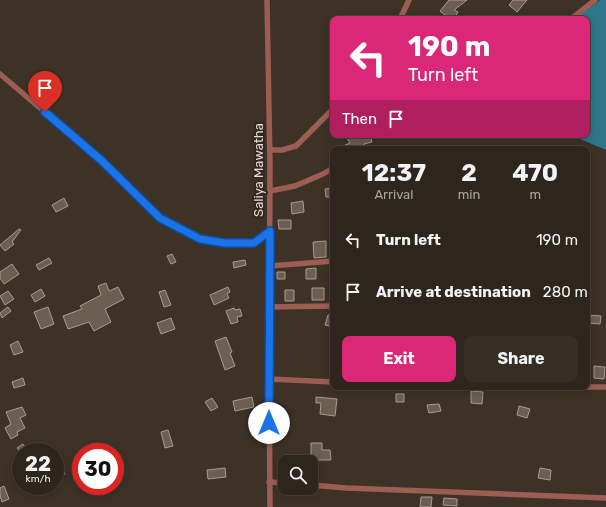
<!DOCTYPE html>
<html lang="en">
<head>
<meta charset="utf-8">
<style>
  body { margin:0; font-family:Rubik,sans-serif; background:#362e25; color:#f1f3f6; height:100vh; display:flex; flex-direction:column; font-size:15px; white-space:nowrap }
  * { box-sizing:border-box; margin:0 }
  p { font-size:13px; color:#a7a5a3 }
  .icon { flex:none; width:22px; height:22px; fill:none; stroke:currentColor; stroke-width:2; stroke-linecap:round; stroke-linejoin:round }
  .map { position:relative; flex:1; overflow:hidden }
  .sheet { position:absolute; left:330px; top:146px; width:260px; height:244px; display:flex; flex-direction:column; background:#2e261c; border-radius:8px; box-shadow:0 2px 10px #0003,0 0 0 1px #49433b }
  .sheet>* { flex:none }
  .hud { position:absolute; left:330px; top:16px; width:260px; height:122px; border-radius:8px; box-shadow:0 2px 10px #0003,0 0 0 1px #49433b; background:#db2777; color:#fff; overflow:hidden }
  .controls { position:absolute; left:278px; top:455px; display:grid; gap:8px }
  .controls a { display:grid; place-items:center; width:40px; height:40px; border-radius:8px; background:#2e261c; box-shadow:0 2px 10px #0003,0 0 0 1px #49433b; font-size:20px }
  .speed { position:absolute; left:12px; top:443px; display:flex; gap:8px; font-size:20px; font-weight:700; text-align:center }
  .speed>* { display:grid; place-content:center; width:52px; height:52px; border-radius:50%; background:#2e261c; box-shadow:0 2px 10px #0003,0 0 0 1px #49433b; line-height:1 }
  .speed small { font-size:10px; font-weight:400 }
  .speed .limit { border:6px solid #d22; background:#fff; color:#111 }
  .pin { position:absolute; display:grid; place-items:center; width:34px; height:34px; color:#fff; margin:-41px -17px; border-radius:50% 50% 50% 0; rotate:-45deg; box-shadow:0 0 4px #0007 }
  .pin .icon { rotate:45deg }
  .me { position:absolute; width:44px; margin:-22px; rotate:0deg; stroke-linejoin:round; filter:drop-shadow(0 0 3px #0008) }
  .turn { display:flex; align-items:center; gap:14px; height:84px; padding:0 12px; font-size:18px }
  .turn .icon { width:52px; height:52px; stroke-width:2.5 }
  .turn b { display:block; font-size:28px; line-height:34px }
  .then { display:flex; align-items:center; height:38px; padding:0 12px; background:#0003; gap:8px; font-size:15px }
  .eta { display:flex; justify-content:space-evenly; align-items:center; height:68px; text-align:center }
  .eta b { font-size:24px; font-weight:700; line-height:28px }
  .action { display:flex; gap:8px; margin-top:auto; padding:8px 12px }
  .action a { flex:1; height:46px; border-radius:8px; background:#db2777; color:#fff; font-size:16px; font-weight:700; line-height:46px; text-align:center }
  .action a+a { background:#362e25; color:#f1f3f6 }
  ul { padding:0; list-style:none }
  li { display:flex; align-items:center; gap:12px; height:52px; padding:0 12px }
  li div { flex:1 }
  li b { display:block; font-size:15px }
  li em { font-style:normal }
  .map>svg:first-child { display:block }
</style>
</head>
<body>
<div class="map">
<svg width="606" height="507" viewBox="0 0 606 507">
  <rect width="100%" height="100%" fill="#3e3226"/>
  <path fill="#30768a" d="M600,0H606V150L571,135H587V19H575Z"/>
  <path fill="#6c5f52" stroke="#aa9b8e" d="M449,0H467L454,10L458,12L454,19L445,15L440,11Z
    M513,0H527L517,12L509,5Z
    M345,135H370L372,142L364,144L365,146L355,149H336L350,143Z
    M333,188V197H326L325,189Z
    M64,198L68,206L56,212L52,205Z
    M303,201L304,212L292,214L291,203Z
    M278,220H291V229H279Z
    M19,229L21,230L12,242L14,244L5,251L0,245Z
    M326,241V257L314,258L313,242Z
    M172,254L176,262L171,264L167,256Z
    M49,258L52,263L39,270L36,265Z
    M245,260L246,265L234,268L233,262Z
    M12,264L19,274L4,284L0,278V272Z
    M316,268V279H306V269Z
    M277,272H285V279H277Z
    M106,283L109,291L118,287L124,299L105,309L111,322L94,331L89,322L68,329L63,316L82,309L80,306L101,295L98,286Z
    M228,287L230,292L227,294L229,298L214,305L210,295Z
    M312,288H324V300H312Z
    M41,289L45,296L35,302L31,295Z
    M165,290L171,305L164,307L159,292Z
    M285,290H294V301H285Z
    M8,291L14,299L5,305L0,296Z
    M8,307L11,311L2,318L0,313Z
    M48,307L54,324L41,329L34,312Z
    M234,308L235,310L240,309L242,316L237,317L238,322L231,324L226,311Z
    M328,315L333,316V327L325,325Z
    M587,315L601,316L600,324L587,323Z
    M171,318L175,329L161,334L157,323Z
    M226,337L232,352L230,353L235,366L225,370L215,341Z
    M18,341L23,352L14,355L10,345Z
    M594,366L605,367L604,379L594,378Z
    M23,378L25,385L14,388L12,382Z
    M471,391L483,392L482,404L471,403Z
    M396,394H404V402H396Z
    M252,397L254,407L235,411L233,401Z
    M316,397L337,399L335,416L320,414L321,403H316Z
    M212,398L218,407L211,411L205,402Z
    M439,404L441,411L429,413L427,405Z
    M519,406L530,409L527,418L517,415Z
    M22,407L26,415L20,418L25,428L17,432L18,435L11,439L5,428L11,424L6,412Z
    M168,430L173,446L165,448L161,432Z
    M311,443H322V450H330L331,460H311Z
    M23,444L28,452H20L17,448Z
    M55,452L65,474L55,478Z
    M225,468L226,477L208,479L207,470Z
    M540,468L551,470L550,480L538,478Z
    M4,486L9,499L2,502L0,496V488Z
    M421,497H432L431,507H420Z
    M444,498L457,499V506L443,505Z"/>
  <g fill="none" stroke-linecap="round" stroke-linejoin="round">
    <path stroke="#9c5e54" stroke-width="5.5" d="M267,0L270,164L269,362L270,507
      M400,19L409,0
      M571,19L595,0
      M0,74L101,160L160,218L200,239L225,243H254L270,231
      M270,150H282L296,146L333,109
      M270,191L295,186L323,174L333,168
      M270,266L333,261
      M269,307L333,306
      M269,379L333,382
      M587,387H606
      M269,482L285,483
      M311,485L346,488L606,498"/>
  </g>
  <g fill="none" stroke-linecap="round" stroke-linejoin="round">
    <defs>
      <path id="route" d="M45,112L101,160L160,218L200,239L225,243H254L270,231L269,423"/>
    </defs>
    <use href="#route" stroke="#114b97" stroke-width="10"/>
    <use href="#route" stroke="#1a73e8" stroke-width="7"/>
  </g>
  <g text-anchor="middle" stroke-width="4" stroke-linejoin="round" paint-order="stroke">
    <g font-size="13" fill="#e3dbd4" stroke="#33281d">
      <text transform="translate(258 170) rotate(-90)" y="5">Saliya Mawatha</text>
    </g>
  </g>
</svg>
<div class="controls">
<a><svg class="icon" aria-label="search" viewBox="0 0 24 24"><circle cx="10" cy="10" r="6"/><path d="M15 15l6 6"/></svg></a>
</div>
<div class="speed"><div>22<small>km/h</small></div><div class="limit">30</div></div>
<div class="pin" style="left:45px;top:112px;background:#d93025"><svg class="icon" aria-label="arrive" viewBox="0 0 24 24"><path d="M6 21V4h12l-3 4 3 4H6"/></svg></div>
<svg class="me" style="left:269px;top:423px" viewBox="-20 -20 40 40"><circle r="19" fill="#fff"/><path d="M0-13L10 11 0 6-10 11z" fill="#1a73e8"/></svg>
<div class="hud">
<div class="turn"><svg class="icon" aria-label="left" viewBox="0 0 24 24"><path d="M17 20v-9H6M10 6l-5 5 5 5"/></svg><div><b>190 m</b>Turn left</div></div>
<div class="then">Then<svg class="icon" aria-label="arrive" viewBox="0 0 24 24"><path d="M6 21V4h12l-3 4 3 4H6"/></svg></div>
</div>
<section class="sheet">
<div class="eta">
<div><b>12:37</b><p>Arrival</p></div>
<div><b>2</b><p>min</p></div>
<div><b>470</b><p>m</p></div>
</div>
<ul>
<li><svg class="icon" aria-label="left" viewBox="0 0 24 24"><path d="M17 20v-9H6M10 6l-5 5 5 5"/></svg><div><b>Turn left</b></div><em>190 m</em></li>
<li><svg class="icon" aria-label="arrive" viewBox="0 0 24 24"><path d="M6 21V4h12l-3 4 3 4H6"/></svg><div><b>Arrive at destination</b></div><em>280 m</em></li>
</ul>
<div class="action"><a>Exit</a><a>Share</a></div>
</section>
</div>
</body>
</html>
